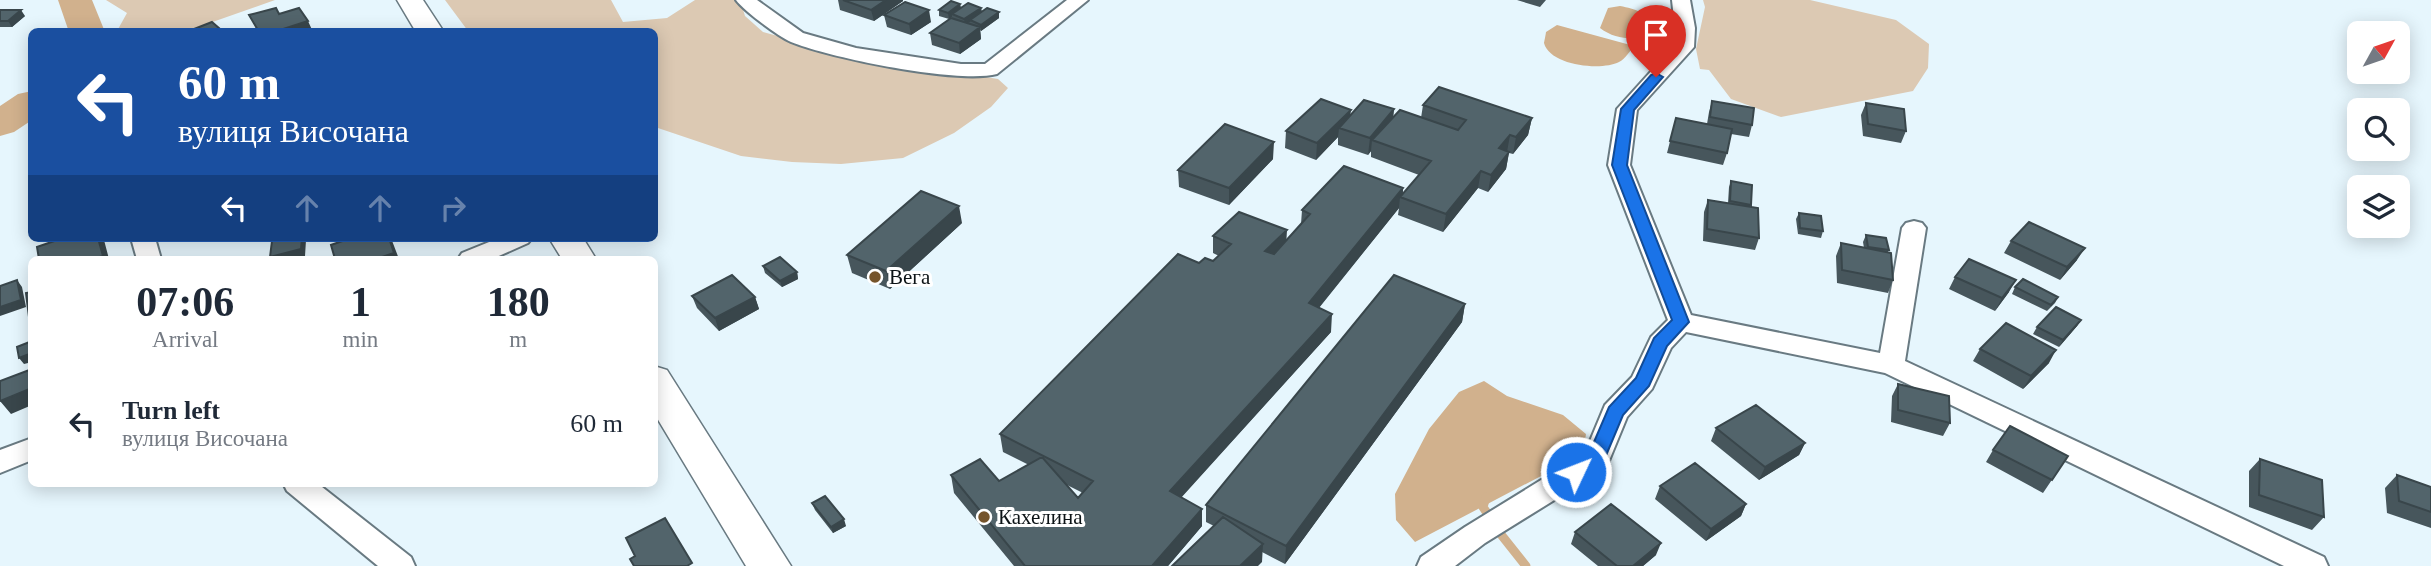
<!DOCTYPE html>
<html lang="en">
<head>
<meta charset="utf-8">
<style>
  body { margin:0; font-family:Georgia,serif; background:#f2f2f3; color:#1f2937; height:100vh; display:flex; flex-direction:column; font-size:26px; white-space:nowrap }
  * { box-sizing:border-box; margin:0 }
  p { font-size:23px; color:#747a83 }
  .icon { flex:none; width:38px; height:38px; fill:none; stroke:currentColor; stroke-width:2; stroke-linecap:round; stroke-linejoin:round }
  .map { position:relative; flex:1; overflow:hidden }
  .panel { position:absolute; left:28px; top:256px; width:630px; height:231px; display:flex; flex-direction:column; background:#fff; border-radius:10px; box-shadow:0 4px 18px #0003 }
  .panel>* { flex:none }
  .banner { position:absolute; left:28px; top:28px; width:630px; height:214px; border-radius:10px; box-shadow:0 4px 18px #0003; background:#1a4fa0; color:#fff; overflow:hidden }
  .needle { width:46px; rotate:50deg }
  .controls { position:absolute; left:2347px; top:21px; display:grid; gap:14px }
  .controls a { display:grid; place-items:center; width:63px; height:63px; border-radius:10px; background:#fff; box-shadow:0 4px 18px #0003; font-size:35px }
  .pin { position:absolute; display:grid; place-items:center; width:60px; height:60px; color:#fff; margin:-72px -30px; border-radius:50% 50% 50% 0; rotate:-45deg; box-shadow:0 0 7px #0007 }
  .pin .icon { rotate:45deg }
  .me { position:absolute; width:77px; margin:-38px; rotate:47deg; stroke-linejoin:round; filter:drop-shadow(0 0 5px #0008) }
  .turn { display:flex; align-items:center; gap:24px; height:147px; padding:0 35px; font-size:32px }
  .turn .icon { width:91px; height:91px; stroke-width:2.5 }
  .turn b { display:block; font-size:49px; line-height:60px }
  .lanes { display:flex; align-items:center; height:66px; padding:0 35px; background:#0003; justify-content:center; gap:35px; direction:ltr }
  .lanes .off { opacity:.35 }
  .eta { display:flex; justify-content:space-evenly; align-items:center; height:119px; text-align:center }
  .eta b { font-size:42px; font-weight:600; line-height:49px }
  ul { padding:0; list-style:none }
  li { display:flex; align-items:center; gap:21px; height:98px; padding:0 35px }
  li div { flex:1 }
  li b { display:block; font-size:26px }
  li em { font-style:normal }
  .map>svg:first-child { display:block }
</style>
</head>
<body>
<div class="map">
<svg width="2431" height="566" viewBox="0 0 2431 566">
  <rect width="100%" height="100%" fill="#e6f6fd"/>
  <path fill="#dcc9b3" d="M106,0H275L184,32L117,31L127,13Z
    M445,0H611L623,22L667,18L695,0H740L745,16L763,32L843,54L998,79L1008,88L991,107L954,133L903,158L841,164L792,162L741,156L655,127L654,32L468,31Z
    M1703,0H1810L1896,20L1929,44L1928,68L1913,91L1781,117L1731,99L1709,70L1700,69L1696,49L1705,7Z"/>
  <path fill="#d1b18d" d="M1620,6C1636,9 1646,12 1654,27L1652,36C1633,40 1616,40 1600,28L1608,8Z
    M1557,25L1634,46C1630,51 1625,59 1619,62C1602,71 1550,66 1544,43C1544,43 1546,33 1546,32Z
    M1484,381L1507,396L1563,415L1586,434L1583,454L1415,542L1396,520L1395,494L1429,429L1459,392Z"/>
  <g fill="none" stroke-linecap="round" stroke-linejoin="round">
    <path stroke="#d1b18d" stroke-width="9" d="M1486,497L1483,507L1489,516
      M1499,532L1526,566"/>
    <path fill="#d1b18d" fill-rule="evenodd" d="M58,0H92L105,32H69Z
      M32,91V120L14,132L0,136V106L18,94Z"/>
    <defs>
      <path id="street" d="M736,0H757L803,33L856,48L961,64H985L1067,0H1088L997,74C958,84 830,58 791,42C778,36 744,11 736,0Z
        M1672,0H1690L1695,28L1694,47L1637,110L1630,165L1691,315L1880,353L1902,228L1906,223L1914,221L1922,223L1926,228L1905,361L2324,557L2328,566H2284L1885,373L1686,332L1671,348L1652,389L1627,417L1606,468L1485,543L1455,566H1417L1421,557L1465,527L1585,453L1605,405L1632,377L1651,337L1668,320L1608,165L1617,109L1674,46L1675,28Z
        M131,238H155L161,259H137Z
        M499,238H532L528,243L492,259H458L462,253Z
        M32,438V460L0,473V450Z
        M283,483H317L411,557L415,566H378L287,491Z"/>
      <path id="secondary" d="M397,0H423L444,32H416Z
        M549,238H583L596,259H562Z
        M654,366L667,370L791,566H746L654,413Z"/>
    </defs>
    <use href="#street" stroke="#697a82" stroke-width="4"/>
    <use href="#secondary" stroke="#697a82" stroke-width="3"/>
    <use href="#street" fill="#fff" fill-rule="evenodd"/>
    <use href="#secondary" fill="#fff" fill-rule="evenodd"/>
  </g>
  <path fill="#47565c" fill-rule="evenodd" d="M838,0H903V1L874,21L840,10Z
    M1517,0H1546L1540,7Z
    M960,4L961,8H981L982,12L999,18L981,31L980,30L981,39L960,54L932,45L930,33L952,18V17L949,19L939,16V10Z
    M0,10L25,16L12,27H0Z
    M884,15L931,22L911,35L887,27Z
    M1712,101L1752,125L1749,137L1731,134L1727,153L1723,165L1667,153L1676,118L1707,124L1709,112Z
    M1866,103L1906,131L1901,143L1863,136L1861,115Z
    M1423,105L1532,118L1528,135L1513,154L1509,153L1506,169L1488,192L1478,188L1443,232L1398,215L1399,208L1319,308L1331,332L1181,497L1202,526L1168,566H1014L954,493L951,475L999,481L1029,465L1003,452L1000,434L1199,263L1213,261L1219,256L1213,253V236L1286,241L1301,224L1302,210L1403,188V194L1419,175L1371,157V151L1368,155L1338,145V137L1316,160L1285,148L1286,131L1350,115L1394,109L1393,118H1421ZM1065,484L1081,492L1082,493L1078,498Z
    M1273,159L1229,205L1179,187L1178,170Z
    M1731,181L1751,205L1750,207L1759,238L1755,250L1703,241L1704,212L1708,200L1728,203L1729,187Z
    M1799,213L1823,231L1821,238L1798,234L1796,219Z
    M962,223L890,289L852,273L847,255Z
    M1866,235L1889,250L1888,252L1893,280L1888,293L1837,283L1836,256L1841,243L1864,248L1863,242Z
    M2011,241L2077,260L2060,280L2004,253Z
    M763,266L797,272L798,279L782,287L765,273Z
    M1955,277L2009,292L1995,311L1949,289Z
    M2015,287L2058,297L2055,303L2047,311L2012,294Z
    M692,296L755,297L759,309L719,331L697,308Z
    M1465,304L1462,322L1285,564L1262,552V562L1214,526L1206,522V505Z
    M2081,320L2077,326L2059,347L2033,334L2037,327Z
    M1980,349L2049,363L2023,389L1973,361Z
    M1898,384L1950,423L1943,436L1891,422L1892,396Z
    M1716,428L1805,443L1799,455L1759,480L1711,441Z
    M1993,450L2068,456L2043,493L1986,462Z
    M2260,459L2324,517L2312,530L2249,507V471Z
    M2397,475L2431,487V528L2387,513L2385,488Z
    M1660,486L1746,504L1741,516L1706,541L1655,499Z
    M812,503L846,526L833,533L815,510Z
    M1575,532L1656,555L1643,566H1598L1571,544Z"/>
  <path fill="#39464b" d="M886,0H903V1L874,21L871,10Z
    M960,4L961,10L952,14V17L949,19L948,13Z
    M981,8L982,14L965,25L964,19Z
    M21,10L25,16L12,27L8,21Z
    M929,10L931,22L911,35L909,24Z
    M999,12V18L981,31V25Z
    M308,21L313,32H274Z
    M980,27L981,39L960,54L959,43Z
    M1394,109L1392,126L1372,140L1371,151L1368,155L1370,138Z
    M1351,110L1349,127L1339,128L1338,137L1316,160L1317,143Z
    M1532,118L1528,135L1513,154L1516,137Z
    M1510,135L1507,152L1499,148Z
    M1274,142L1273,159L1229,205V188Z
    M1509,152L1506,169L1488,192L1491,175Z
    M1481,171L1478,188L1443,232L1446,214Z
    M1403,188L1402,198L1400,197L1399,208L1308,321L1309,303Z
    M959,206L962,223L890,289L886,271Z
    M1287,230L1286,247L1265,269V251Z
    M98,238H103L104,240L109,259H93Z
    M302,238H304L306,240L305,256L293,259H272L270,257Z
    M334,238H347L336,242Z
    M389,238H391L399,259H376Z
    M2085,248L2077,260L2060,280L2067,267Z
    M797,272L798,279L782,287L780,281Z
    M17,280L22,287L26,307L0,316V307Z
    M2016,280L2009,292L1995,311L2002,298Z
    M755,297L759,309L719,331L715,318Z
    M1465,304L1462,322L1285,564L1286,546Z
    M1332,314L1331,332L1171,509L1170,491Z
    M2081,320L2077,326L2059,347L2063,340Z
    M2056,350L2049,363L2023,389L2031,376Z
    M32,353V362L24,364L19,358Z
    M32,388V405L11,414L0,401Z
    M1805,443L1799,455L1759,480L1765,467Z
    M1746,504L1741,516L1706,541L1711,529Z
    M1202,509V526L1168,566H1152Z
    M844,519L846,526L833,533L831,527Z
    M1661,543L1656,555L1643,566H1633Z
    M1263,544L1262,562L1258,566H1240Z"/>
  <path fill="#52646b" stroke="#39464b" stroke-width="2" d="M843,0H886L871,10Z
    M951,1L960,4L948,13L939,10Z
    M905,2L929,10L909,24L884,15Z
    M968,3L981,8L964,19L952,14Z
    M276,8L279,14L299,8L308,21L274,32H259L249,15Z
    M987,8L999,12L981,25L970,20Z
    M0,10H21L8,21H0Z
    M951,18L980,27L959,43L930,33Z
    M212,22L220,29L213,32L189,31Z
    M1439,87L1532,118L1516,137L1510,135L1499,148L1509,152L1491,175L1481,171L1446,214L1400,197L1431,161L1372,140L1400,110L1458,130L1466,120L1423,105Z
    M1321,99L1351,110L1317,143L1286,131Z
    M1364,100L1394,109L1370,138L1339,128Z
    M1712,101L1754,108L1752,125L1710,117Z
    M1866,103L1904,109L1906,131L1868,124Z
    M1676,118L1732,129L1727,153L1670,141Z
    M1225,124L1274,142L1229,188L1178,170Z
    M1344,166L1403,188L1309,303L1332,314L1170,491L1202,509L1152,566H1025L951,475L980,459L999,481L1042,457L1078,498L1093,481L1000,434L1178,254L1199,263L1205,258L1213,261L1231,244L1213,236L1239,212L1287,230L1265,251L1274,254L1310,214L1302,210Z
    M1731,181L1752,185L1751,205L1730,201Z
    M921,191L959,206L886,271L847,255Z
    M1708,200L1758,208L1759,238L1707,229Z
    M1799,213L1821,216L1823,231L1800,228Z
    M2029,222L2085,248L2067,267L2011,241Z
    M1866,235L1886,238L1889,250L1868,247Z
    M63,238H98L103,256L93,259H39L37,247Z
    M285,238H302L301,249L270,257L272,241Z
    M351,238H389L394,253L376,259H335L331,245Z
    M1841,243L1891,253L1893,280L1842,270Z
    M780,257L797,272L780,281L763,266Z
    M1969,259L2016,280L2002,298L1955,277Z
    M732,275L755,297L715,318L692,296Z
    M1394,275L1465,304L1286,546L1206,505Z
    M2023,279L2058,297L2051,305L2015,287Z
    M17,280L21,300L0,307V286Z
    M32,292V316L29,317L26,293Z
    M2056,307L2081,320L2063,340L2037,327Z
    M2006,323L2056,350L2031,376L1980,349Z
    M32,341V353L19,358L17,347Z
    M32,369V388L0,401V381Z
    M1898,384L1949,396L1950,423L1898,410Z
    M1756,405L1805,443L1765,467L1716,428Z
    M2010,426L2068,456L2052,480L1993,450Z
    M2260,459L2322,480L2324,517L2259,495Z
    M1695,463L1746,504L1711,529L1660,486Z
    M2397,475L2431,487V512L2399,501Z
    M825,496L844,519L831,527L812,503Z
    M1611,504L1661,543L1633,566H1617L1575,532Z
    M1223,517L1263,544L1240,566H1172Z
    M665,518L692,563L687,566H634L630,559L635,556L626,538Z"/>
  <path fill="#1a73e8" stroke="#114b97" stroke-width="2" d="M1656,73L1663,77L1634,110L1627,165L1689,322L1667,346L1649,386L1623,415L1602,465L1576,480L1569,478L1566,472L1569,467L1588,456L1609,407L1636,378L1654,338L1672,320L1612,165L1621,109L1651,75Z"/>
  <g fill="#75542b" stroke="#fff" stroke-width="2.5">
    <circle cx="875" cy="277" r="7"/>
    <circle cx="984" cy="517" r="7"/>
  </g>
  <g text-anchor="middle" stroke-width="6" stroke-linejoin="round" paint-order="stroke">
    <g font-size="21" fill="#0c1316" stroke="#fff" text-anchor="start">
      <text x="889" y="284">Вега</text>
      <text x="998" y="524">Кахелина</text>
    </g>
  </g>
</svg>
<div class="controls">
<a><svg class="needle" viewBox="-14 -14 28 28"><path d="M0-13l5 13h-10z" fill="#e53935"/><path d="M0 13l5-13h-10z" fill="#747a83"/></svg></a>
<a><svg class="icon" aria-label="search" viewBox="0 0 24 24"><circle cx="10" cy="10" r="6"/><path d="M15 15l6 6"/></svg></a>
<a><svg class="icon" aria-label="layers" viewBox="0 0 24 24"><path d="M12 4l9 5-9 5-9-5zM3 14l9 5 9-5"/></svg></a>
</div>
<div class="pin" style="left:1656px;top:77px;background:#d93025"><svg class="icon" aria-label="arrive" viewBox="0 0 24 24"><path d="M6 21V4h12l-3 4 3 4H6"/></svg></div>
<svg class="me" style="left:1576px;top:472px" viewBox="-20 -20 40 40"><circle r="17" fill="#1a73e8" stroke="#fff" stroke-width="3"/><path d="M0-11L8 9 0 5-8 9z" fill="#fff"/></svg>
<div class="banner">
<div class="turn"><svg class="icon" aria-label="left" viewBox="0 0 24 24"><path d="M17 20v-9H6M10 6l-5 5 5 5"/></svg><div><b>60 m</b>вулиця Височана</div></div>
<div class="lanes"><svg class="icon" aria-label="left" viewBox="0 0 24 24"><path d="M17 20v-9H6M10 6l-5 5 5 5"/></svg><svg class="icon off" aria-label="ahead" viewBox="0 0 24 24"><path d="M12 20V5M6 11l6-6 6 6"/></svg><svg class="icon off" aria-label="ahead" viewBox="0 0 24 24"><path d="M12 20V5M6 11l6-6 6 6"/></svg><svg class="icon off" aria-label="right" viewBox="0 0 24 24"><path d="M7 20v-9h11M14 6l5 5-5 5"/></svg></div>
</div>
<section class="panel">
<div class="eta">
<div><b>07:06</b><p>Arrival</p></div>
<div><b>1</b><p>min</p></div>
<div><b>180</b><p>m</p></div>
</div>
<ul>
<li><svg class="icon" aria-label="left" viewBox="0 0 24 24"><path d="M17 20v-9H6M10 6l-5 5 5 5"/></svg><div><b>Turn left</b><p>вулиця Височана</p></div><em>60 m</em></li>
</ul>
</section>
</div>
</body>
</html>
